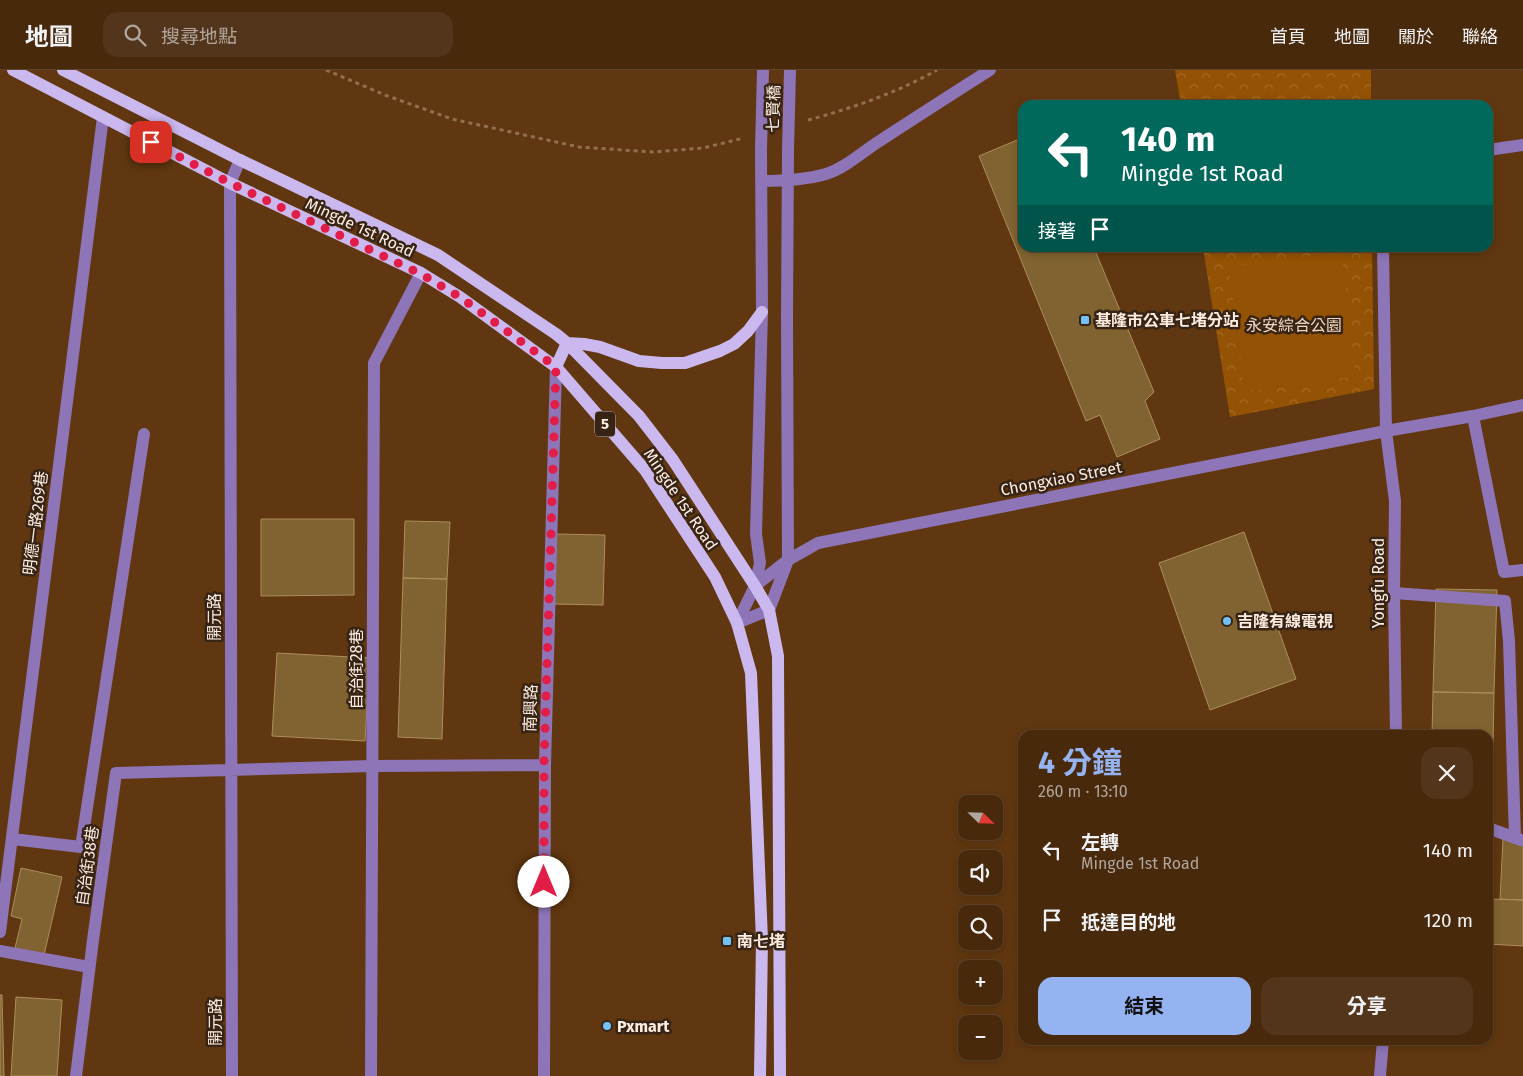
<!DOCTYPE html>
<html lang="zh-TW">
<head>
<meta charset="utf-8">
<style>
  body { margin:0; font-family:"Fira Sans","Noto Sans TC",sans-serif; background:#52351a; color:#f1f3f6; height:100vh; display:flex; flex-direction:column; font-size:19px; white-space:nowrap }
  * { box-sizing:border-box; margin:0 }
  p { font-size:16px; color:#b1a69d }
  .icon { flex:none; width:28px; height:28px; fill:none; stroke:currentColor; stroke-width:2; stroke-linecap:round; stroke-linejoin:round }
  .map { position:relative; flex:1; overflow:hidden }
  .details { position:absolute; left:1018px; top:660px; width:475px; height:315px; display:flex; flex-direction:column; background:#48290c; border-radius:15px; box-shadow:0 2px 8px #0003,0 0 0 1px #60452d }
  .details>* { flex:none }
  .banner { position:absolute; left:1018px; top:30px; width:475px; height:152px; border-radius:15px; box-shadow:0 2px 8px #0003,0 0 0 1px #60452d; background:#00695c; color:#fff; overflow:hidden }
  .needle { width:32px; rotate:113deg }
  .controls { position:absolute; left:958px; top:725px; display:grid; gap:10px }
  .controls a { display:grid; place-items:center; width:45px; height:45px; border-radius:10px; background:#48290c; box-shadow:0 2px 8px #0003,0 0 0 1px #60452d; font-size:25px }
  .pin { position:absolute; display:grid; place-items:center; width:42px; height:42px; color:#fff; margin:-21px; border-radius:10px; box-shadow:0 2px 8px #0006 }
  .me { position:absolute; width:55px; margin:-28px; rotate:0deg; stroke-linejoin:round; filter:drop-shadow(0 0 4px #0008) }
  .turn { display:flex; align-items:center; gap:18px; height:105px; padding:0 20px; font-size:22px }
  .turn .icon { width:65px; height:65px; stroke-width:2.5 }
  .turn b { display:block; font-size:35px; line-height:42px }
  .then { display:flex; align-items:center; height:48px; padding:0 20px; background:#0003; gap:10px; font-size:19px }
  .round { display:grid; place-items:center; flex:none; width:52px; height:52px; border-radius:15px; background:#52351a }
  .head { display:flex; align-items:center; justify-content:space-between; height:85px; padding:0 20px }
  h1 { font-size:30px; font-weight:700; line-height:38px; color:#95b2f1 }
  .primary-button { display:flex; gap:10px; margin-top:auto; padding:10px 20px }
  .primary-button a { flex:1; height:58px; border-radius:15px; background:#95b2f1; color:#111; font-size:20px; font-weight:700; line-height:58px; text-align:center }
  .primary-button a+a { background:#52351a; color:#f1f3f6 }
  ul { padding:0; list-style:none }
  li { display:flex; align-items:center; gap:15px; height:70px; padding:0 20px }
  li div { flex:1 }
  li b { display:block; font-size:19px }
  li em { font-style:normal }
  header { display:flex; align-items:center; gap:30px; box-sizing:border-box; height:70px; padding:0 25px; background:#48290c; border-bottom:1px solid #60452d }
  header strong { font-size:24px }
  nav { display:flex; gap:28px; margin-inline-start:auto; font-size:18px }
  .search { width:350px; height:45px; background:#52351a; display:flex; align-items:center; gap:12px; box-sizing:border-box; padding:0 18px; border-radius:15px; color:#b1a69d; font-size:19px }
  .map>svg:first-child { display:block }
</style>
</head>
<body>
<header>
<strong>地圖</strong>
<div class="search"><svg class="icon" aria-label="search" viewBox="0 0 24 24"><circle cx="10" cy="10" r="6"/><path d="M15 15l6 6"/></svg>搜尋地點</div>
<nav><a>首頁</a><a>地圖</a><a>關於</a><a>聯絡</a></nav>
</header>
<div class="map">
<svg width="1523" height="1006" viewBox="0 0 1523 1006">
  <defs>
    <pattern id="forest-crowns" width="20" height="18" patternUnits="userSpaceOnUse" patternTransform="scale(1.25)"><rect width="20" height="18" fill="#945204"/><path d="M2 6a3 3 0 1 1 6 0M12 15a3 3 0 1 1 6 0" fill="none" stroke="#a46b28"/></pattern>
  </defs>
  <rect width="100%" height="100%" fill="#603710"/>
  <path fill="url(#forest-crowns)" d="M1175,0H1371V35H1181Z
    M1203,178H1372L1374,319L1230,347Z"/>
  <path fill="#945204" d="M1341,182L1356,306L1245,322L1229,197Z"/>
  <path fill="#806330" stroke="#ad8f5b" d="M1022,68V178H1094L1154,322L1145,331L1160,369L1117,387L1100,345L1086,351L979,86Z
    M261,449H354V525L261,526Z
    M405,451L450,452L447,509L403,508Z
    M1244,462L1296,609L1210,640L1159,493Z
    M556,464L605,465L603,535L554,534Z
    M403,508L447,509L442,669L398,667Z
    M1436,519L1497,520L1494,623L1433,622Z
    M277,583L370,588L365,671L272,666Z
    M1433,622L1494,623L1492,726H1488V665H1432Z
    M1503,769L1523,770V830L1500,829Z
    M21,798L62,807L44,885L15,878L22,849L11,846Z
    M1488,829L1523,830V876L1488,874Z
    M0,925H2L4,1006H0Z
    M16,927L62,930L57,1006H11Z"/>
  <g fill="none" stroke-linecap="round" stroke-linejoin="round">
    <path stroke="#917051" stroke-width="3" stroke-dasharray="4 4" stroke-linecap="butt" d="M326,0L385,25L452,49L579,77L653,82L703,78L744,68
      M808,50C853,38 896,23 937,0"/>
    <path stroke="#8d75b7" stroke-width="12" d="M1488,80L1523,75
      M761,111C783,111 805,110 826,104C845,98 861,83 878,72C915,48 952,24 990,0
      M1383,178L1386,361L1395,431L1394,523L1396,665
      M1473,346L1504,502L1523,500
      M755,516L788,490L818,473L1386,361L1473,346L1523,335
      M1394,523L1505,531L1509,571L1515,768
      M737,553L769,540L788,490L787,248L788,80
      M737,553L755,516L760,493L756,464L762,242L761,79
      M1488,758L1521,770
      M12,769L81,777L144,364
      M0,862L103,47
      M0,881L89,897
      M76,1006L93,870L116,703L372,696L545,695
      M232,1006L230,113L240,90
      M371,1006L374,293L421,203
      M544,1006L545,695L556,297
      M1380,1006L1383,970"/>
    <path stroke="#cab8ee" stroke-width="12" d="M13,0L230,113L421,203L460,227L556,297L645,400L715,507L737,553L751,603L762,870L760,1006
      M63,0L240,90L438,185L556,264L567,273L639,346L673,390L755,516L769,540L778,586L780,1006
      M556,297L567,273L584,274L600,277L639,291L662,293H685L720,281L734,274L748,261L762,242"/>
    <path stroke="#8d75b7" stroke-width="12" d="M761,79L763,0
      M788,80L790,0"/>
  </g>
  <g fill="none" stroke-linecap="round" stroke-linejoin="round">
    <path stroke="#e11d48" stroke-width="9" stroke-dasharray="0 16.2" d="M151,72L230,113L421,204L460,227L556,297L544,695V812"/>
  </g>
  <g fill="#73c1f5" stroke="#372415" stroke-width="2">
    <rect x="1080" y="245" width="10" height="10" rx="2.5"/>
    <circle cx="1227" cy="551" r="5"/>
    <rect x="722" y="866" width="10" height="10" rx="2.5"/>
    <circle cx="607" cy="956" r="5"/>
  </g>
  <g text-anchor="middle" stroke-width="5" stroke-linejoin="round" paint-order="stroke">
    <rect fill="#372415" stroke="#c2b1a4" stroke-width="1" x="595" y="341.5" width="20" height="25" rx="4"/>
    <g font-size="15" font-weight="bold" fill="#fdede1">
      <text x="605" y="359">5</text>
    </g>
    <g font-size="16" fill="#fdede1" stroke="#372415">
      <text transform="translate(773 39) rotate(-89)" y="6">七賢橋</text>
      <text transform="translate(360 157) rotate(25)" y="6">Mingde 1st Road</text>
      <text transform="translate(1061 408) rotate(-11)" y="6">Chongxiao Street</text>
      <text transform="translate(681 429) rotate(56)" y="6">Mingde 1st Road</text>
      <text transform="translate(35 453) rotate(-83)" y="6">明德一路269巷</text>
      <text transform="translate(1378 513) rotate(-90)" y="6">Yongfu Road</text>
      <text transform="translate(214 547) rotate(-90)" y="6">開元路</text>
      <text transform="translate(356 599) rotate(-90)" y="6">自治街28巷</text>
      <text transform="translate(530 638) rotate(-88)" y="6">南興路</text>
      <text transform="translate(87 796) rotate(-82)" y="6">自治街38巷</text>
      <text transform="translate(215 952) rotate(-90)" y="6">開元路</text>
    </g>
    <g font-size="16" font-weight="bold" fill="#fdede1" stroke="#372415" text-anchor="start">
      <text x="1095" y="256">基隆市公車七堵分站</text>
      <text x="1237" y="557">吉隆有線電視</text>
      <text x="737" y="877">南七堵</text>
      <text x="617" y="962">Pxmart</text>
    </g>
    <g font-size="16" fill="#f0d6c3" stroke="#372415">
      <text x="1294" y="261">永安綜合公園</text>
    </g>
  </g>
</svg>
<div class="controls">
<a><svg class="needle" viewBox="-14 -14 28 28"><path d="M0-13l5 13h-10z" fill="#e53935"/><path d="M0 13l5-13h-10z" fill="#b1a69d"/></svg></a>
<a><svg class="icon" aria-label="sound" viewBox="0 0 24 24"><path d="M4 9h4l5-4v14l-5-4H4zM17 9q2 3 0 6"/></svg></a>
<a><svg class="icon" aria-label="search" viewBox="0 0 24 24"><circle cx="10" cy="10" r="6"/><path d="M15 15l6 6"/></svg></a>
<a>+</a>
<a>−</a>
</div>
<div class="pin" style="left:151px;top:72px;background:#d93025"><svg class="icon" aria-label="arrive" viewBox="0 0 24 24"><path d="M6 21V4h12l-3 4 3 4H6"/></svg></div>
<svg class="me" style="left:544px;top:812px" viewBox="-20 -20 40 40"><circle r="19" fill="#fff"/><path d="M0-13L10 11 0 6-10 11z" fill="#e11d48"/></svg>
<div class="banner">
<div class="turn"><svg class="icon" aria-label="left" viewBox="0 0 24 24"><path d="M17 20v-9H6M10 6l-5 5 5 5"/></svg><div><b>140 m</b>Mingde 1st Road</div></div>
<div class="then">接著<svg class="icon" aria-label="arrive" viewBox="0 0 24 24"><path d="M6 21V4h12l-3 4 3 4H6"/></svg></div>
</div>
<section class="details">
<div class="head"><div><h1>4 分鐘</h1><p>260 m · 13:10</p></div><a class="round"><svg class="icon" aria-label="close" viewBox="0 0 24 24"><path d="M6 6l12 12M18 6L6 18"/></svg></a></div>
<ul>
<li><svg class="icon" aria-label="left" viewBox="0 0 24 24"><path d="M17 20v-9H6M10 6l-5 5 5 5"/></svg><div><b>左轉</b><p>Mingde 1st Road</p></div><em>140 m</em></li>
<li><svg class="icon" aria-label="arrive" viewBox="0 0 24 24"><path d="M6 21V4h12l-3 4 3 4H6"/></svg><div><b>抵達目的地</b></div><em>120 m</em></li>
</ul>
<div class="primary-button"><a>結束</a><a>分享</a></div>
</section>
</div>
</body>
</html>
